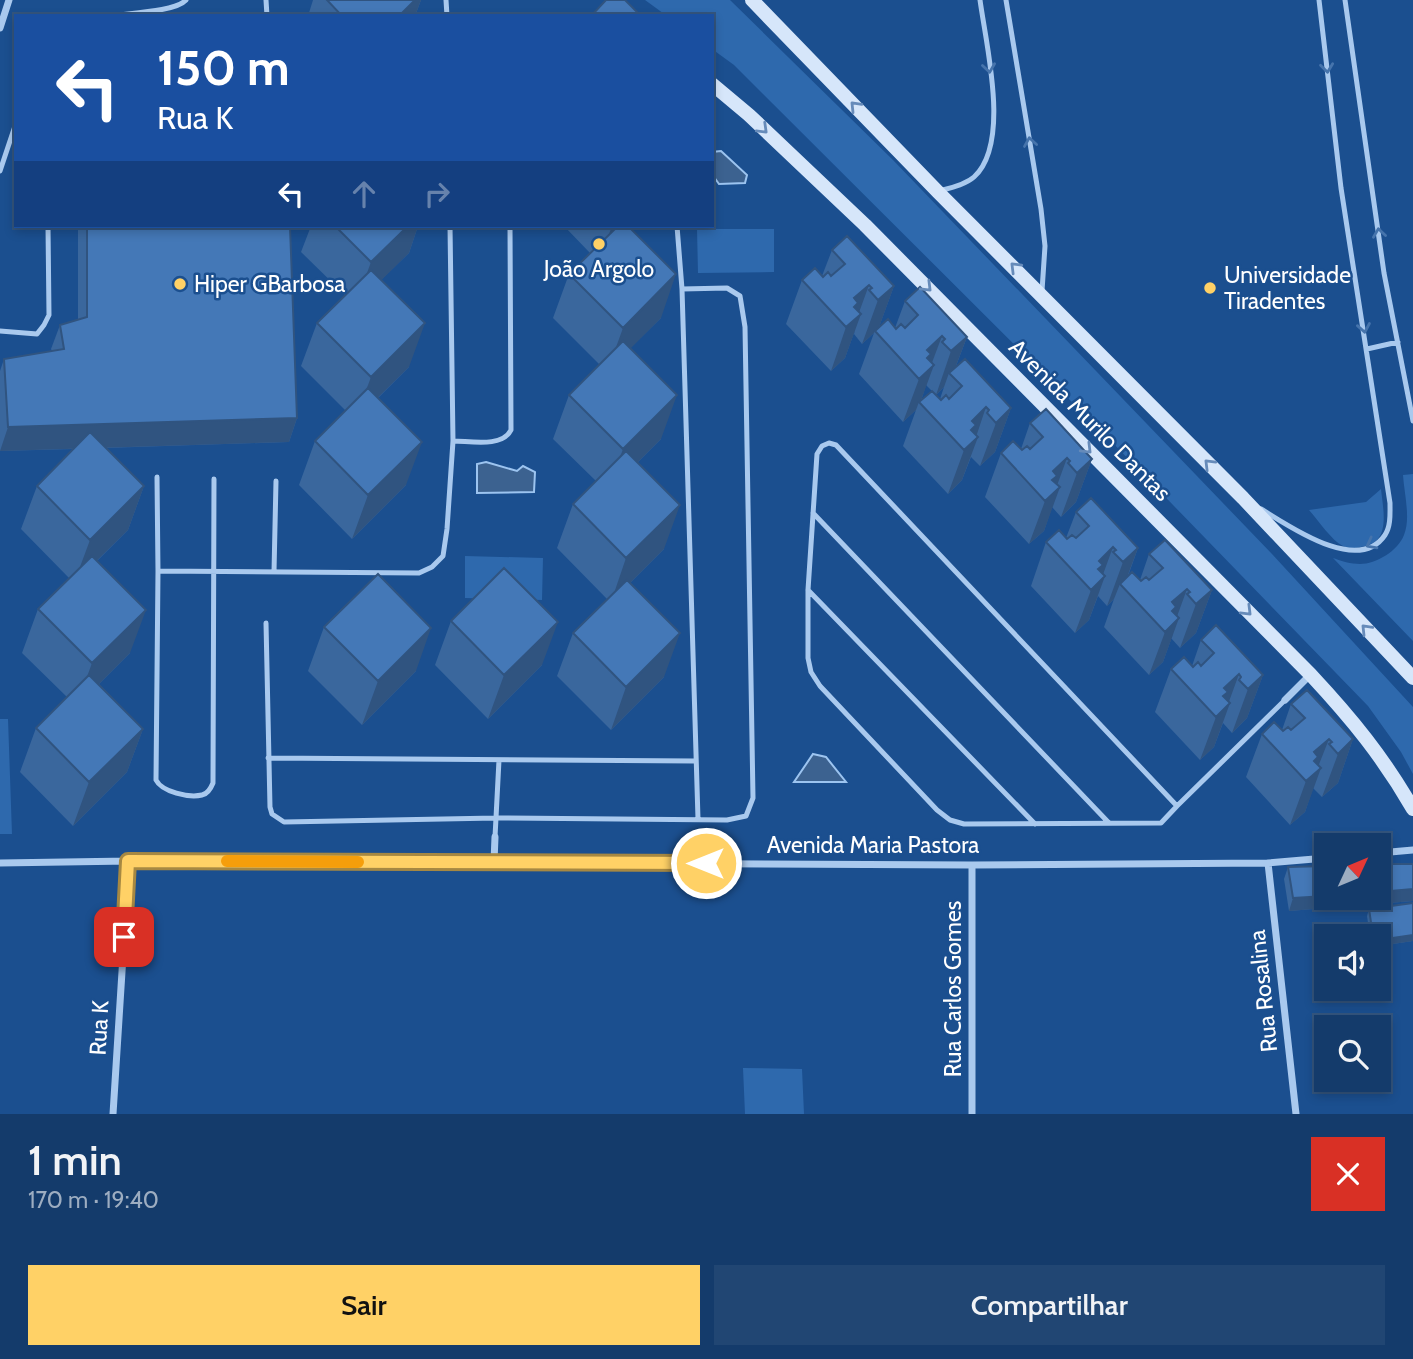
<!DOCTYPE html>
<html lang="pt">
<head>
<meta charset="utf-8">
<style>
  body { margin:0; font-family:Cabin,sans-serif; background:#214673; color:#f1f3f6; height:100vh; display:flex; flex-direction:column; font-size:26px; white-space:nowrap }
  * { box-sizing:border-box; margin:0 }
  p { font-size:23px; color:#9dadc1 }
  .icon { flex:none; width:38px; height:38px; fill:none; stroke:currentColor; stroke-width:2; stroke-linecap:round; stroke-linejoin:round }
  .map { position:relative; height:1114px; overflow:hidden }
  .panel { display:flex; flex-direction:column; background:#143b6b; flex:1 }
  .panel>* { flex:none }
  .banner { position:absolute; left:14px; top:14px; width:700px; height:214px; border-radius:0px; box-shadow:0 4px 10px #0003,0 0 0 2px #33557e; background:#1a4fa0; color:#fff; overflow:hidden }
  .needle { width:46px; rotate:46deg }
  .controls { position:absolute; left:1314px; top:833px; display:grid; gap:14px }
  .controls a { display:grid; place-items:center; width:77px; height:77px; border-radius:0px; background:#143b6b; box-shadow:0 4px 10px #0003,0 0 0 2px #33557e; font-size:35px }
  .pin { position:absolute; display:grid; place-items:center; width:60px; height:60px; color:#fff; margin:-30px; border-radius:14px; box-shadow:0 4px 10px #0006 }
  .me { position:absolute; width:77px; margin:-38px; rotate:270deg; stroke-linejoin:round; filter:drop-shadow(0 0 5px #0008) }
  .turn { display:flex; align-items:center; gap:24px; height:147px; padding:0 28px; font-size:32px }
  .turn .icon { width:91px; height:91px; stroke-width:2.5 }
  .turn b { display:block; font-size:49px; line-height:60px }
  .lanes { display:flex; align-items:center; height:66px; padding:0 28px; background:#0003; justify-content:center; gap:35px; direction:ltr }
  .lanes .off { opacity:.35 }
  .round { display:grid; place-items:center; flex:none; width:74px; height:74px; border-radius:0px; background:#214673 }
  .head { display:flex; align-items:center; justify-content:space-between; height:119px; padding:0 28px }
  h1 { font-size:42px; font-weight:600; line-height:52px }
  .action { display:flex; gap:14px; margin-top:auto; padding:14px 28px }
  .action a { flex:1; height:80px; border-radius:0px; background:#ffd166; color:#111; font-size:28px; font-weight:600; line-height:80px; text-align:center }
  .action a+a { background:#214673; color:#f1f3f6 }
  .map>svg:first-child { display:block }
</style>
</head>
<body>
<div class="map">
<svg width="1413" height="1114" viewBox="0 0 1413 1114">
  <rect width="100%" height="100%" fill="#1b4f8f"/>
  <path fill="#2e69ad" d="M645,0H730L893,160L1272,554L1413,707V774L1401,752L1368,706L1109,439L734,65L712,49V16H667Z
    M697,229H774V272L698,273Z
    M1413,474V641L1333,558C1341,561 1351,564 1360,564C1376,564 1398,551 1404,535C1411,518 1404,493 1403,475Z
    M1381,489C1383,509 1391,541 1365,546C1357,548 1351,550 1343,546C1331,540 1319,521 1309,510L1366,502Z
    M465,556L543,558L542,600L465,598Z
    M0,719H8L12,834H0Z
    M743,1068L802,1069L804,1114H745Z"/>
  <path fill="#3c6290" stroke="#9cc4f0" stroke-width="2" d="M721,151L747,175L745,183L719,184L714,177L712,152Z
    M486,462L517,471L523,466L535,472L534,492L477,493V464Z
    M813,754L826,757L846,782H794Z"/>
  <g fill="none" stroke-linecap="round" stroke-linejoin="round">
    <path stroke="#a9c9ee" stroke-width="5" d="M266,0L267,16
      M446,0L447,16
      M1006,0L1041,209L1045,246L1042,291
      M1345,0L1384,273L1413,421
      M110,16C128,13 175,12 186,0
      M0,171L16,123
      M939,191C950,188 965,185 974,177C1011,143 986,45 980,0
      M677,226L682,289L698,819
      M0,331L37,334L44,325L49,315L48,226
      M1367,349L1398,342
      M453,441C470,441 502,448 511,430L510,226
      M157,477L158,571
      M214,479L213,783C211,788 208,794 202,795C189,798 162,792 156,780L158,571L419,573L432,567L443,556L447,529L453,441L450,226
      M1261,509C1289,526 1358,575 1385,535C1391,526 1390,513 1390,503L1341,188L1319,0
      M813,513L1109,823
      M274,572L276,481
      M808,590L1035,824
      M266,623L270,807L272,814L284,822L496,818L727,820L746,816L753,798L745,327L740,296L727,288L682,289
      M268,758L695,761
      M1177,806L1161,823L964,824L950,820L937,810L820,686L811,672L808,658V590L817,454L822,446L829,443L836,445L1177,806L1285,700
      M495,837L499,760"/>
    <path stroke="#a9c9ee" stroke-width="7" d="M0,28L9,0
      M1285,700L1310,675
      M1379,853L1413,850
      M494,862L495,837
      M0,863L129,861L972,865L1268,863L1326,858
      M1268,863L1296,1114
      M972,865V1114
      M113,1114L129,861"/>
    <path stroke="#d6e6fa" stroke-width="14" d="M752,0L938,192L1243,498L1413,678
      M712,84L749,115L865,225L1311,675C1352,719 1383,757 1413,809"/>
  </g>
  <path fill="#3a679d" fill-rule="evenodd" d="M313,0H421L415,16H308Z
    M78,226H290L297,418L289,442L105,448L144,486L128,530L97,561L130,653L99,684L143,729L127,772L73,826L20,772L36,728L67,697L22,653L38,609L69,578L21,529L37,486L74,449L0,451V371L4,359L52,351L51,349L60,325L78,320Z
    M311,226H418L409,253L381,280L409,367L378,398L406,485L352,539L299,485L315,441L346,411L301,366L317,323L345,295L301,252Z
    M564,226H635L631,229L661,318L630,348L661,439L637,463L664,549L630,583L664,677L611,730L557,676L573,633L607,599L557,548L573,504L596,481L553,439L569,395L600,365L553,318L569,274L590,253Z
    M832,250L894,286L879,327L895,328L905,301L967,337L956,366L1011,408L995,452L980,466L971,457L962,480L948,494L903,446L916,410L903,422L859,374L874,333L862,344L854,334L855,330L845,358L831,371L786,324L802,280L822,276ZM926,385L932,391L921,401ZM944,387L940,399L936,395Z
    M1030,423L1092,459L1076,502L1061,517L1052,507L1044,531L1029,544L985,497L1001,453L1021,449Z
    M1076,512L1138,548L1128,576L1140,580L1149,554L1212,590L1196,633L1180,648L1171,638L1173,634L1163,662L1149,675L1104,627L1114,599L1107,606L1098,596L1089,620L1075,633L1031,586L1046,542L1066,538Z
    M451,621L542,665L488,719L435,665Z
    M324,627L416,671L362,725L308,671Z
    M1201,640L1263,675L1247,718L1232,733L1223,723L1214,747L1200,760L1155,712L1171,669L1192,666Z
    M1291,704L1353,739L1338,783L1322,797L1313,788L1305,812L1290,825L1246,777L1262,734L1282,730Z
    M1413,864V901L1289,911L1284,879L1288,867Z
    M1369,909L1413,941L1379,946V936H1370L1367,916Z"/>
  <path fill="#305480" d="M415,0H421L415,16H399Z
    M408,226H418L409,253L355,306L371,262Z
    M612,226H635L599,261Z
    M676,274L661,318L607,372L623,328Z
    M869,285L857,318L861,314L845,358L831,371L846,327L854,298Z
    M894,286L878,330L875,331L874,333L862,344L878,300Z
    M425,323L409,367L355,420L371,377Z
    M942,336L930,368L934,365L920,403L919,402L916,410L903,422L919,379L927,350Z
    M967,337L952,376L949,373L944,387L936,395L951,351Z
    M677,395L661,439L607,493L623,449Z
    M986,407L975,440L978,437L962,480L948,494L964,450L972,421Z
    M1011,408L995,452L980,466L996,423Z
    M297,418L289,442L0,451L8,427Z
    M422,442L406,485L352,539L368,495Z
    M1067,458L1055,491L1060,487L1044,531L1029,544L1045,501L1053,471Z
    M1092,459L1076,502L1061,517L1077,473Z
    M144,486L128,530L74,583L90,540Z
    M680,505L664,549L611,602L626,558Z
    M1113,547L1101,580L1105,576L1089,620L1075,633L1091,590L1099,561Z
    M1138,548L1123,588L1120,584L1114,599L1107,606L1123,562Z
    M1187,589L1175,622L1179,618L1163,662L1149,675L1165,632L1172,602Z
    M1212,590L1196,633L1180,648L1196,604Z
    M146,610L130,653L76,707L92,663Z
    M558,622L542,665L488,719L504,675Z
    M431,628L416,671L362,725L378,681Z
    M680,633L664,677L611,730L626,687Z
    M1239,674L1227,707L1230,703L1214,747L1200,760L1216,717L1224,688Z
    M1263,675L1247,718L1232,733L1248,689Z
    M143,729L127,772L73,826L89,782Z
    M1329,739L1316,772L1321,768L1305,812L1290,825L1306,781L1314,752Z
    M1353,739L1338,783L1322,797L1338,754Z
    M1413,889V901L1289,911L1293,898L1326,896V898H1379V892Z
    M1413,935V941L1379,946V940Z"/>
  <path fill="#4478b7" stroke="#305480" stroke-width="2" d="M327,0H415L399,16H342Z
    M606,0H625L641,16H591Z
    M87,226H290L297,418L8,427L4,359L64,349L60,325L87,317Z
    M335,226H408L371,262Z
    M618,226H628L676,274L623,328L569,274Z
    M847,236L894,286L878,300L869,290L872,288L869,285L854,298L858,303L854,307L861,314L846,327L802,280L815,268L823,277L828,272L831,276L845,264L832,250Z
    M371,270L425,323L371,377L317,323Z
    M920,287L967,337L951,351L942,342L945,339L942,336L927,350L931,354L927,358L934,365L919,379L875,331L888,319L896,329L901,324L905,328L918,315L905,301Z
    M623,341L677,395L623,449L569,395Z
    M965,359L1011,408L996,423L987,413L989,410L986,407L972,421L976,425L971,430L978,437L964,450L919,402L932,391L941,400L946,395L949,399L962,386L949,373Z
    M368,388L422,442L368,495L315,441Z
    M1046,409L1092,459L1077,473L1068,463L1070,461L1067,458L1053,471L1057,476L1052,480L1060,487L1045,501L1001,453L1013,441L1022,450L1027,446L1030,449L1043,437L1030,423Z
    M90,432L144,486L90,540L37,486Z
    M626,451L680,505L626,558L573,504Z
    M1091,498L1138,548L1123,562L1113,552L1116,550L1113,547L1099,561L1103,565L1098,569L1105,576L1091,590L1046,542L1059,530L1067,539L1072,535L1076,538L1089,526L1076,512Z
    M1165,540L1212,590L1196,604L1187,594L1190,592L1187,589L1172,602L1176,607L1172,611L1179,618L1165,632L1120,584L1132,572L1141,581L1146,577L1149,580L1163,568L1149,554Z
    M92,556L146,610L92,663L38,609Z
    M504,568L558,622L504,675L451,621Z
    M378,574L431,628L378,681L324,627Z
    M627,580L680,633L626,687L573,633Z
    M1216,625L1263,675L1248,689L1239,680L1241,677L1239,674L1224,688L1228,692L1223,696L1230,703L1216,717L1171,669L1184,657L1193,667L1198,662L1201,666L1214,653L1201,640Z
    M89,675L143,729L89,782L36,728Z
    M1307,690L1353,739L1338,754L1329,744L1332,742L1329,739L1314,752L1318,757L1314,761L1321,768L1306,781L1262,734L1274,722L1283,731L1288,727L1291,730L1305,718L1291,704Z
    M1379,864H1413V889L1379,892Z
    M1326,866V896L1293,898L1288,867Z
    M1413,903V935L1379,940V936H1373L1369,909Z"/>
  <defs><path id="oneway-chevron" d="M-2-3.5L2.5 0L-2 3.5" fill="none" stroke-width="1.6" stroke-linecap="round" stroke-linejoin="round" transform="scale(1.75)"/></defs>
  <g stroke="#4674ac">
    <use href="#oneway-chevron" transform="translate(989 68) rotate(82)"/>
    <use href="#oneway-chevron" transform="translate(1327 68) rotate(83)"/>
    <use href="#oneway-chevron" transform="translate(1030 142) rotate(-99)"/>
    <use href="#oneway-chevron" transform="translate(1379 233) rotate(-98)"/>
    <use href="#oneway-chevron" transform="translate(1364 328) rotate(80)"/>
    <use href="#oneway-chevron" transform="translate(1371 544) rotate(152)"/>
  </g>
  <g stroke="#668bba">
    <use href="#oneway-chevron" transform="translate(855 106) rotate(-134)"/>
    <use href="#oneway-chevron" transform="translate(763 129) rotate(44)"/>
    <use href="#oneway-chevron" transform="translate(1015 267) rotate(-135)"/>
    <use href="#oneway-chevron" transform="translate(927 287) rotate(45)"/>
    <use href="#oneway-chevron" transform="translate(1087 449) rotate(45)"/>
    <use href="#oneway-chevron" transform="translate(1209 464) rotate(-135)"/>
    <use href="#oneway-chevron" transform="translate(1247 611) rotate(45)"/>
    <use href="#oneway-chevron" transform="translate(1366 629) rotate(-134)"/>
  </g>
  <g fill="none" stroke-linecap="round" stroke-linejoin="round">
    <defs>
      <path id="route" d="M124,937L128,861L706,863"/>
    </defs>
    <use href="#route" stroke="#a68842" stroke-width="18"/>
    <use href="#route" stroke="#ffd166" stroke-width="12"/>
    <path stroke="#f59e0b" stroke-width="12" d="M227,861L358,862"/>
  </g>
  <g fill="#ffd166" stroke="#1b4f8f" stroke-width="2.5">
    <circle cx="599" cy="244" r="7"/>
    <circle cx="180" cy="284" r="7"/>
    <circle cx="1210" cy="288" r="7"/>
  </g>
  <g text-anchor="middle" stroke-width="5" stroke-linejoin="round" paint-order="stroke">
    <g font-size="23" fill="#fff" stroke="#1b4f8f" text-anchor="start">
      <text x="599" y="277" text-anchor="middle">João Argolo</text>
      <text x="1224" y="283">Universidade<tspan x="1224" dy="26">Tiradentes</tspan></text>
      <text x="194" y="292">Hiper GBarbosa</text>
    </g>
    <g font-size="23" fill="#fff" stroke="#1b4f8f">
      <text transform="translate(1090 420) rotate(45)" y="8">Avenida Murilo Dantas</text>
      <text x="873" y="853">Avenida Maria Pastora</text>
      <text transform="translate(953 989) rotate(-90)" y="8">Rua Carlos Gomes</text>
      <text transform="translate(1263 991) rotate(-96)" y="8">Rua Rosalina</text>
      <text transform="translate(99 1028) rotate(-87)" y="8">Rua K</text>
    </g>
  </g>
</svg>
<div class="controls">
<a><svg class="needle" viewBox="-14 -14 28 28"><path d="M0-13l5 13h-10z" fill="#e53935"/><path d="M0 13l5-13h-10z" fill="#9dadc1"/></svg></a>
<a><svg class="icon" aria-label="sound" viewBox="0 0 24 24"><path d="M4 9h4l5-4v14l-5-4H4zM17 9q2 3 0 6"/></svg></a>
<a><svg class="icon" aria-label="search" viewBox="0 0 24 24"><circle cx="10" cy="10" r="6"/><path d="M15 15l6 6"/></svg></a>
</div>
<div class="pin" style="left:124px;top:937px;background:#d93025"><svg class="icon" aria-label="arrive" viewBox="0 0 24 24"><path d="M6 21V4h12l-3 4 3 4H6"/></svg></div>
<svg class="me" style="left:706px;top:863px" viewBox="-20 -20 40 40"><circle r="17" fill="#ffd166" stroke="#fff" stroke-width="3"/><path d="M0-11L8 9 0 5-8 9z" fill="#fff"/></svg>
<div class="banner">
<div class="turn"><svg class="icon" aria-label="left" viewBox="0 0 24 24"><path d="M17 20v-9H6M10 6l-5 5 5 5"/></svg><div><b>150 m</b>Rua K</div></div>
<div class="lanes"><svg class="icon" aria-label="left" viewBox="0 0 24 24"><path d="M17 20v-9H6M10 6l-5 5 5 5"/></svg><svg class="icon off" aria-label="ahead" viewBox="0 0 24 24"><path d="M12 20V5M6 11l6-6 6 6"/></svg><svg class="icon off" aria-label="right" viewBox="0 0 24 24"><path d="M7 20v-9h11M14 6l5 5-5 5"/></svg></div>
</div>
</div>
<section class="panel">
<div class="head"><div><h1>1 min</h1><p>170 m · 19:40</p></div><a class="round" style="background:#d93025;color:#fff"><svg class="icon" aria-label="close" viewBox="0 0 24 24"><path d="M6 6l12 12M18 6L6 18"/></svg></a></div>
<div class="action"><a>Sair</a><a>Compartilhar</a></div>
</section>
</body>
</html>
